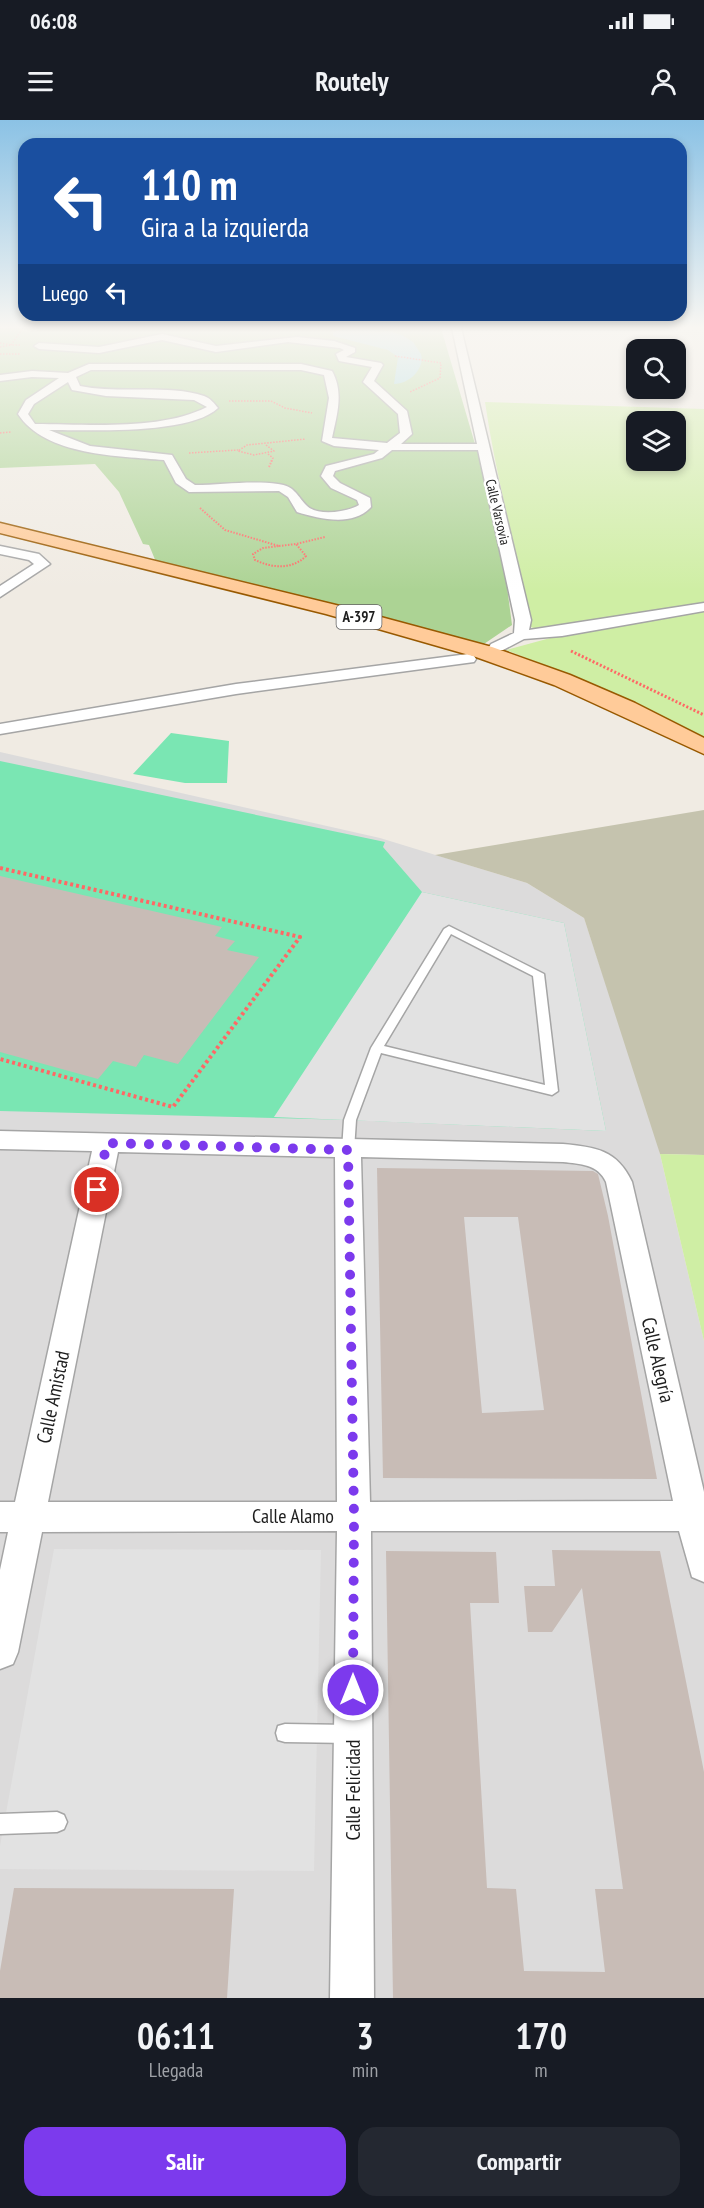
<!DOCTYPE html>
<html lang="es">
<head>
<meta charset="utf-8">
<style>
  body { margin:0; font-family:"PT Sans Narrow",sans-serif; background:#242831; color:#f1f3f6; height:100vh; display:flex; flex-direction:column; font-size:22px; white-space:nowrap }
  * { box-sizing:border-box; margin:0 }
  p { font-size:20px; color:#9ea1a6 }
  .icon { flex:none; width:33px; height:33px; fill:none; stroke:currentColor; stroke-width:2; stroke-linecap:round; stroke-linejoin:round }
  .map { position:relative; height:1878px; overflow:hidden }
  .panel { display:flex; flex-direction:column; background:#171b24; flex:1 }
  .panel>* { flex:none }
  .top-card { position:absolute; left:18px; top:18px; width:669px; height:183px; border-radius:18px; box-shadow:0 3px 9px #0003; background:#1a4fa0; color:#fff; overflow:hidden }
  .controls { position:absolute; left:626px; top:219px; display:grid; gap:12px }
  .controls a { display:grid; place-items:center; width:60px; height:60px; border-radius:12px; background:#171b24; box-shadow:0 3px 9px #0003; font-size:30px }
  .pin { position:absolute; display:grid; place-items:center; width:51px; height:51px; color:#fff; margin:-26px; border:3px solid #fff; border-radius:50%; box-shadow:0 2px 6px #0007 }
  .me { position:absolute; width:66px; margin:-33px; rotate:0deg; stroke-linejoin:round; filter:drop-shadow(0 0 4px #0008) }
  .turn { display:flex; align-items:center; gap:21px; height:126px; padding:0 24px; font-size:27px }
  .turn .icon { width:78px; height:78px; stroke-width:2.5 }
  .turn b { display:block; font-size:42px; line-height:51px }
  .then { display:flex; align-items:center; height:57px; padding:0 24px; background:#0003; gap:12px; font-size:22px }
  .eta { display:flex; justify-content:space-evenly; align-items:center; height:102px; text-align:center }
  .eta b { font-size:36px; font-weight:600; line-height:42px }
  .cta { display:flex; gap:12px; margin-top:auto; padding:12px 24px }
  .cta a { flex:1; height:69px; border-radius:18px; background:#7c3aed; color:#fff; font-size:24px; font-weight:600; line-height:69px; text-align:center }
  .cta a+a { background:#242831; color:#f1f3f6 }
  .status { display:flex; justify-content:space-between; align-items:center; height:42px; padding:0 30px; background:#171b24; direction:ltr }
  .status svg { height:16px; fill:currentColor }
  header { display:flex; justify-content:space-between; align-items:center; height:78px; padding:0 24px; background:#171b24; font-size:27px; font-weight:600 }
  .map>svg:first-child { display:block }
</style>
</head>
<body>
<div class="status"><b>06:08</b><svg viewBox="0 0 49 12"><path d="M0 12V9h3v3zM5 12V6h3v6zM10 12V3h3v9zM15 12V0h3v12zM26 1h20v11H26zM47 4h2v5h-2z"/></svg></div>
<header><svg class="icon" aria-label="menu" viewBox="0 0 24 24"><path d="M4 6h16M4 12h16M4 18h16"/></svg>Routely<svg class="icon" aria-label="person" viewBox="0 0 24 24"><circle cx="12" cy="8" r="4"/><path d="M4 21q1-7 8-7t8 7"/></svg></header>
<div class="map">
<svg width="704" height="1878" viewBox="0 0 704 1878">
  <rect width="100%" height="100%" fill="#f0ebe3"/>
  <path fill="#dcdbdb" d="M0,632L380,718L527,763L584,798L655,1013L704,1221V1878H0Z"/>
  <path fill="#c5c3ae" d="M704,690V1035L660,1034L584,798L527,763L435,735Z"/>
  <path fill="#cfeea4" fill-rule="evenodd" d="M485,282L704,289V619L598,566L506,530L554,517L531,507C517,432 496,358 485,282ZM636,302H675V340H636Z
    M660,1034L704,1035V1221Z"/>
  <path fill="#acd394" d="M0,208H441L499,406L512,505L481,526L156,442L149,425L143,424L119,372L95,344L0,348Z"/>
  <path fill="#7ae6b3" d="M171,613L229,621L227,663H185L133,654Z
    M0,641L385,722L383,727L422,772L564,803L606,1011L350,1000L0,991Z"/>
  <path fill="#e2e2e2" d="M422,772L564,803L606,1011L274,997Z
    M54,1429L321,1430L314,1751L0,1749V1726Z"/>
  <path fill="#a0d8e1" d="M350,208L385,210L373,212L389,211L402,215L413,222L421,234C425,249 409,264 394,264L398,237L388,230L333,216V212Z"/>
  <path fill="#c8bcb6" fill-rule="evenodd" d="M0,756L222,807L215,816L235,821L227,830L259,837L178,944L144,935L136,947L113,941L98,959L0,932Z
    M377,1048L593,1051L598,1054L608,1096L657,1359L383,1358ZM464,1097H518L544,1290L482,1293Z
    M552,1430L660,1431L704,1652V1878H393L386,1431L496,1432L499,1483H470L487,1768L516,1769L524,1851L605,1852L595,1769H623L582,1468L552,1512H528L524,1466H555Z
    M14,1768L234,1769L227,1878H0V1851Z"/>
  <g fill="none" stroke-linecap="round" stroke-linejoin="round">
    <defs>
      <path id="service" d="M449,806L544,854L558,971L552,975L381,933L356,1000L354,1030L353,1033H343L342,1030L344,1000L371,928L444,809ZM451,814L533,856L545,965L384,926Z
        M285,1604L350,1605L357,1607L359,1614L357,1621L350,1623L285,1622L278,1620L276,1613L278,1606Z
        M57,1692L64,1695L67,1702L64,1709L57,1712L0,1714V1694Z"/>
      <path id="minor" d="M452,208H461L531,500L529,510L704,483V491L562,516L524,519L503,530H491L489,527L491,524L514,513L515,500L478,330H392L382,338L335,351L333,356L340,363L370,378L371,387C353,407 320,399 297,392L288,377L279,371L189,372L176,363L164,340C119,336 45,336 18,294L26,280L59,258L32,257L0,261V255L32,251L68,253L89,244H301L332,251C344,273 337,294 332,318L387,323L400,313L398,294L363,262L372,247L339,241L336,234L344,230L340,228L288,222L216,232L162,220L99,233L39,229L34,226L39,223L99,227L162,214L216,226L297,217L334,221L355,228V232L346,237L381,243L383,245L374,261L407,291L412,314L401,324H477ZM91,250H301L324,255L329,278L322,321L334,326L379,330L374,334L326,346L321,356L331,368L357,380L359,385C347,392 317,397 306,385C296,374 294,366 278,364C251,360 221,365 195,365L186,359L172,335L90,326L49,310C88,310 190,315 218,288C214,283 210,278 204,276C169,264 119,274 80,266L76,257ZM68,262L72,270L106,276L194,280L207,287C160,311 86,304 35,304L28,294L34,284Z
        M0,426L39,434L50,444L0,477V466L34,444L29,440L0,434Z
        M468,534L474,536L476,539L474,542L236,574L0,614V604L236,564Z
        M0,1011L563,1024C596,1027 617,1030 632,1062L704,1372V1462L692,1457L679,1411H371L374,1878H330L337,1411L42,1412L18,1532L13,1544L0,1549V1450L8,1412H0V1382H15L92,1031L0,1029ZM118,1032L335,1037L337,1382H48ZM361,1037L563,1042C580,1044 598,1044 606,1062L673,1381L370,1382Z"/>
      <path id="primary" d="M0,403L340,486L492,527L570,555L635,583L704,618V634L554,565L476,537L326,494L0,413Z"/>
    </defs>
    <use href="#service" stroke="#a5a5a5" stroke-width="3"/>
    <use href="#minor" stroke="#a5a5a5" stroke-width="3"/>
    <use href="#primary" stroke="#985900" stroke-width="3"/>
    <path stroke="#ff6865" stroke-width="1.5" stroke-dasharray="1.5 1.5" stroke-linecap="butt" d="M0,223L11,225L0,227
      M20,225H11L23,208
      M0,234H20
      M395,236L441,243L440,258L410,272
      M229,281H271L285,288L312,293
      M0,313L11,312
      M266,325L274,331L254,335L238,331L247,325L306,319
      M189,333L238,330
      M268,334L273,338L271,342"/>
    <path stroke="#ff6865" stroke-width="2" stroke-dasharray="1.5 1.5" stroke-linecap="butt" d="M269,347L272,340
      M200,388L225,410L279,426L263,428L253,434L255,440C272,448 292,450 306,436L296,424L325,417
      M279,426L296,424"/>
    <path stroke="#ff6865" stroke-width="3" stroke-dasharray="2 2" stroke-linecap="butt" d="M571,531L704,595"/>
    <path stroke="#ff6865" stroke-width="4" stroke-dasharray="3 3" stroke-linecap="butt" d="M0,748L300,817L173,987L0,939"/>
    <use href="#service" fill="#fff" fill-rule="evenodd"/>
    <use href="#minor" fill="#fff" fill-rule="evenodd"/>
    <use href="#primary" fill="#ffcb99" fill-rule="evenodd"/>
  </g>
  <linearGradient id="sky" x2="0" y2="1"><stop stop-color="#8bc2e5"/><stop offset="0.44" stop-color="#f8f6f2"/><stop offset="1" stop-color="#f8f6f2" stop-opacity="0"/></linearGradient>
  <rect width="704" height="471" fill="url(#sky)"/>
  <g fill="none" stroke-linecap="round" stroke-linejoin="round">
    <path stroke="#7c3aed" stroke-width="10" stroke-dasharray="0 18" d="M97,1070L107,1023L348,1030L354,1396L353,1570"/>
  </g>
  <g text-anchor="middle" stroke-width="5" stroke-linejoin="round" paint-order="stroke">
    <g font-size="14" fill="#1e1e1e" stroke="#fff">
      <text transform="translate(498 392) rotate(77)" y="5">Calle Varsovia</text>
    </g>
    <rect fill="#fff" stroke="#626262" stroke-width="1.5" x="336.5" y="485" width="45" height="24" rx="4.5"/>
    <g font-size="15" font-weight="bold" fill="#1e1e1e">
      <text x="359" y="502">A-397</text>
    </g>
    <g font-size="20" fill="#1e1e1e" stroke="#fff">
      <text transform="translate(658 1240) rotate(77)" y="7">Calle Alegría</text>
      <text transform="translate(53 1277) rotate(-78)" y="7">Calle Amistad</text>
      <text x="293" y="1403">Calle Alamo</text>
      <text transform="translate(353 1670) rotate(-90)" y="7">Calle Felicidad</text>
    </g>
  </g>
</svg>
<div class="controls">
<a><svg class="icon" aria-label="search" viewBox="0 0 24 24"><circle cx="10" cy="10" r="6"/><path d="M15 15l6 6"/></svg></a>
<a><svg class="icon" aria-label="layers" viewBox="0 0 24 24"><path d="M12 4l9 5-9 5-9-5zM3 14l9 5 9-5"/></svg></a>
</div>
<div class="pin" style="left:97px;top:1070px;background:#d93025"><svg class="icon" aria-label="arrive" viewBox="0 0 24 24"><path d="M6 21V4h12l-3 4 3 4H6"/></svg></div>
<svg class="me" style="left:353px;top:1570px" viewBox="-20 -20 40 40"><circle r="17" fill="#7c3aed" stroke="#fff" stroke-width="3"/><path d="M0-11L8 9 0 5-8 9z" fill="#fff"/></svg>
<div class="top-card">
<div class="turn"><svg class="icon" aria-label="left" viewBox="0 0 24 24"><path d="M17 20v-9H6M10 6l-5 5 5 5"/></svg><div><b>110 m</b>Gira a la izquierda</div></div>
<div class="then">Luego<svg class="icon" aria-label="left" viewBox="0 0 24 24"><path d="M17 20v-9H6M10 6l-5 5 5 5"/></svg></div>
</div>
</div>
<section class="panel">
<div class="eta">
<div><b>06:11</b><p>Llegada</p></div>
<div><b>3</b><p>min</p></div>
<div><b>170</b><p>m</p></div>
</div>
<div class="cta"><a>Salir</a><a>Compartir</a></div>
</section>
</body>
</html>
